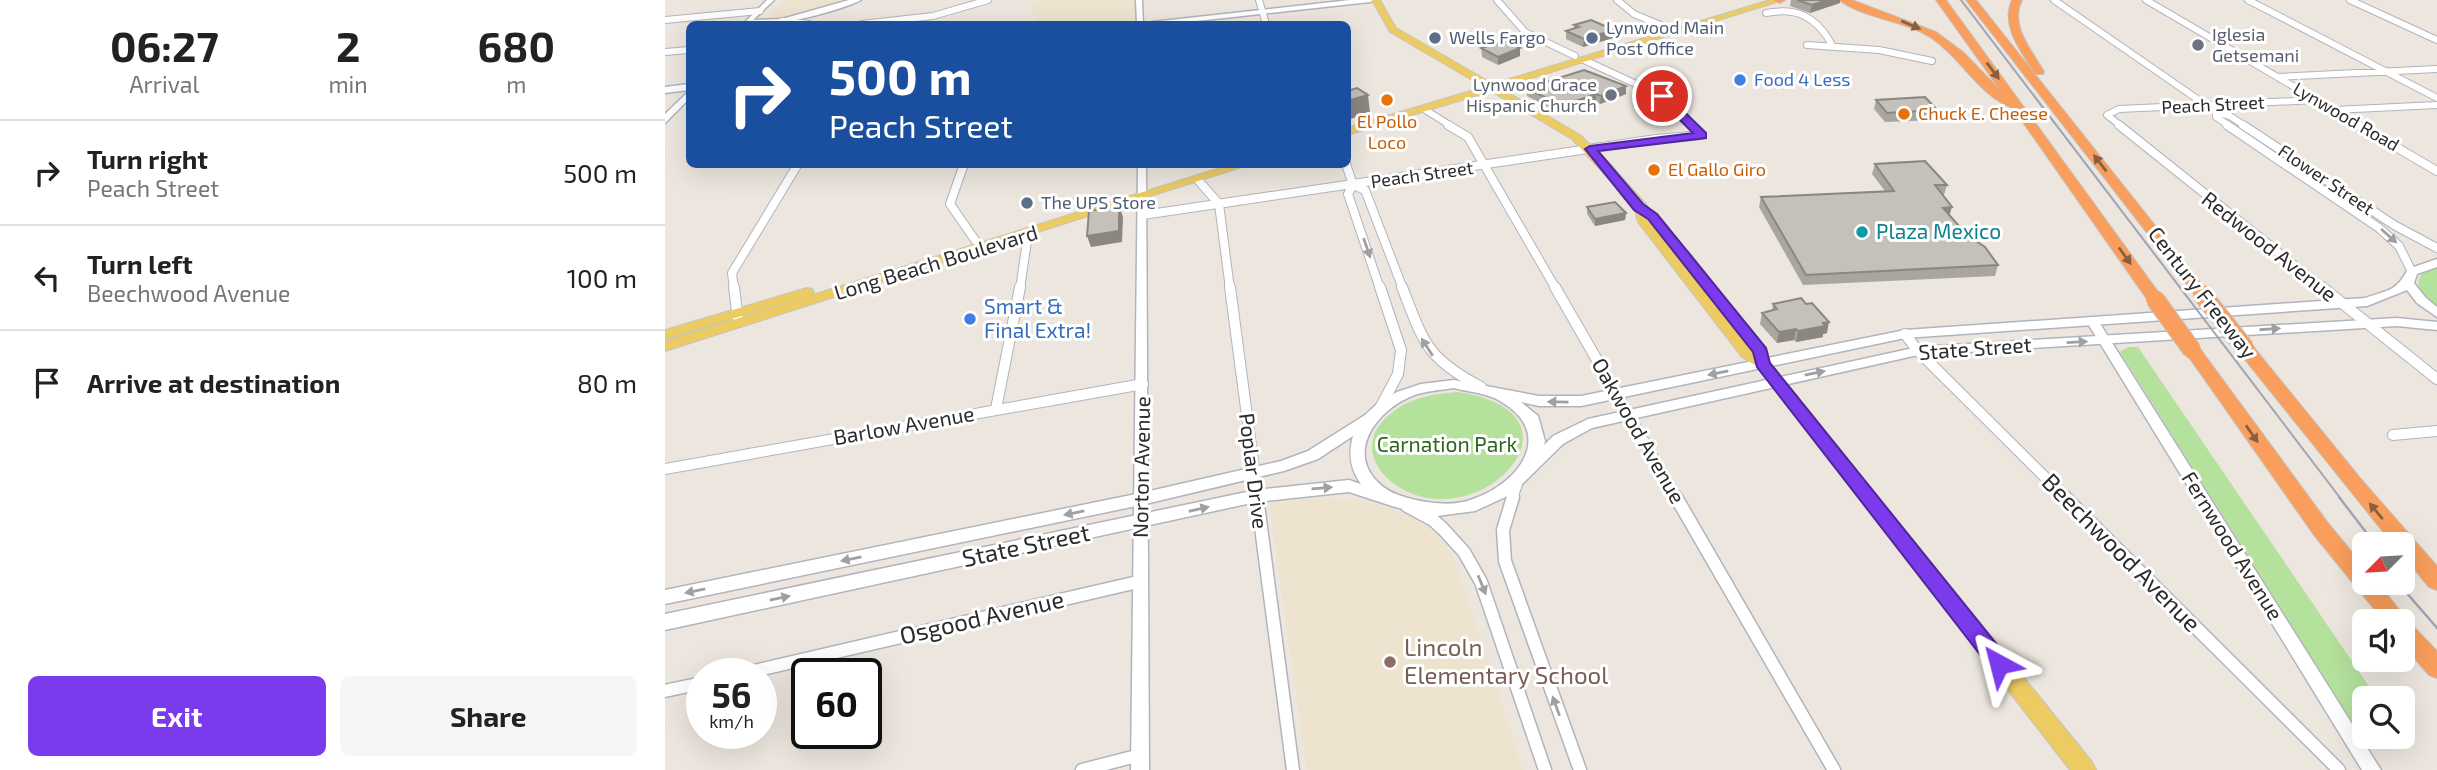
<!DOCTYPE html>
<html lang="en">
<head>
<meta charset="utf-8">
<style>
  body { margin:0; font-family:"Exo 2",sans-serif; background:#f6f6f6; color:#222; height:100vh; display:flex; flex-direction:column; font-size:26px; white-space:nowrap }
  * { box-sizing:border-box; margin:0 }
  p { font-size:23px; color:#767676 }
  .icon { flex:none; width:38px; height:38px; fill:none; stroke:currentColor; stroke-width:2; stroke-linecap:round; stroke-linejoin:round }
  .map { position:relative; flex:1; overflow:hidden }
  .details { display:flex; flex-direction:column; background:#fff; width:665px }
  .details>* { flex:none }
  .guide { position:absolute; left:21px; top:21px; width:665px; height:147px; border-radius:10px; box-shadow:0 7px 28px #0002; background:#1a4fa0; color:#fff; overflow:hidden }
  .needle { width:46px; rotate:246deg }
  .buttons { position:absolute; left:1687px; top:532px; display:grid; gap:14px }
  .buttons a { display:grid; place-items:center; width:63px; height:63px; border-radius:10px; background:#fff; box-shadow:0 7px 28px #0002; font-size:35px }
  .speed { position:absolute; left:21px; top:658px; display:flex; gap:14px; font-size:35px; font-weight:700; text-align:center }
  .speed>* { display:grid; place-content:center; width:91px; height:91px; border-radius:50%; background:#fff; box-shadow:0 7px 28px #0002; line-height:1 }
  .speed small { font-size:18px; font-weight:400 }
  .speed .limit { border:4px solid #111; border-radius:10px; background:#fff; color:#111 }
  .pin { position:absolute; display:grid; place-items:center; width:60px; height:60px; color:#fff; margin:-30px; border:4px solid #fff; border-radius:50%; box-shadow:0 2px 7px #0007 }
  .me { position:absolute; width:77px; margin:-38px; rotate:322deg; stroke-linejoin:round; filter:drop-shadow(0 0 5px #0008) }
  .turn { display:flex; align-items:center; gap:24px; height:147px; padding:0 28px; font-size:32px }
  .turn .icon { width:91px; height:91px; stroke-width:2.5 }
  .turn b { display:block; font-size:49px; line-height:60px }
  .eta { display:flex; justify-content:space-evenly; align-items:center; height:119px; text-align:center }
  .eta b { font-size:42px; font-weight:700; line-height:49px }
  .cta { display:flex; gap:14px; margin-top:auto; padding:14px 28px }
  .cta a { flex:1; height:80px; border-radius:10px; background:#7c3aed; color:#fff; font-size:28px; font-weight:700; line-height:80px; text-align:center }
  .cta a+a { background:#f6f6f6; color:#222 }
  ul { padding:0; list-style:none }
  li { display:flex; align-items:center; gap:21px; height:105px; padding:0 28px; border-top:2px solid #e0e0e0 }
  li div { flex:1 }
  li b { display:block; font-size:26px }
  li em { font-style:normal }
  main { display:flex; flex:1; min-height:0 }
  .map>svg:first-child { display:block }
</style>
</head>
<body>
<main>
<section class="details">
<div class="eta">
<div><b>06:27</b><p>Arrival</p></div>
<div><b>2</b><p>min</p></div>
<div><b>680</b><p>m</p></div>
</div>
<ul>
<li><svg class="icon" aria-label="right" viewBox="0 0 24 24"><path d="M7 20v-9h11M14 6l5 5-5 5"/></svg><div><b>Turn right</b><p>Peach Street</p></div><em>500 m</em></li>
<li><svg class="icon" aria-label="left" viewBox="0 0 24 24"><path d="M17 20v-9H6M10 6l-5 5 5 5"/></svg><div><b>Turn left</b><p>Beechwood Avenue</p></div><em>100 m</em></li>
<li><svg class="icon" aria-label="arrive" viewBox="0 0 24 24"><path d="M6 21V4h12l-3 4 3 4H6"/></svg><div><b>Arrive at destination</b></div><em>80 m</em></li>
</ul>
<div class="cta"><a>Exit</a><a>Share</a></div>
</section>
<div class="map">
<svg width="1772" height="770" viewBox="0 0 1772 770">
  <rect width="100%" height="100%" fill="#ece6de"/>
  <path fill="#ede3ce" d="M120,0H176L113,19L104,18Z
    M378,0H473L474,24H369L371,16H366L369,3Z
    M657,498L691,500L720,506L750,519L770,532L787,553L858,770H642L604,503Z"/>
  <path fill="#b4e19c" d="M1772,267V307C1753,293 1742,275 1772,267Z
    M1463,347H1473L1712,698H1699V730H1692L1455,352Z
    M793,392C928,412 823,531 741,491C703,472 693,434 732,409C750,396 771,394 793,392Z"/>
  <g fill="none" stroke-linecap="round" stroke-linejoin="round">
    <defs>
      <path id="minor-far3" d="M594,0L601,24
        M832,0L860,32L910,56
        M952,0L969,14L1012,32
        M1389,0L1551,112L1565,116L1580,126
        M1481,0L1696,126
        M1583,0L1772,98
        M1685,0L1772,40
        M1101,13C1132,7 1152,17 1167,45
        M0,20L95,11
        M117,21L144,24
        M197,24L268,16L323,0
        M1142,45L1214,50L1267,61
        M0,52L24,50
        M919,60L997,96L1028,126
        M1613,77L1772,69
        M759,109L786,126
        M1669,110L1772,105
        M1551,112V117L1565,126
        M1456,126L1442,115L1454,109L1652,100"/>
      <path id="minor-far2" d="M783,125L803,137L891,289
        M1026,125L1037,135
        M1454,125L1659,289
        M1562,125L1714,228L1734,246L1747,272
        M1578,125L1729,225L1772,248
        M1693,125L1772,171
        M299,164L285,204L310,240
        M681,164L688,185L700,190L738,289
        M533,180L554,204L565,289
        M688,185L683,194L715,289
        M478,215L991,139L1037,135
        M69,289L67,273L133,164
        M355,289L363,234"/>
      <path id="minor-far1" d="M69,287L73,320
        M565,287L593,499
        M715,287L736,350L733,374L715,408
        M737,287C759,343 761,358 816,387
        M890,287L1012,499
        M1657,287L1772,379
        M1240,334L1253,351L1402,499
        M331,409L355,287
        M1728,435L1772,431
        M0,469L478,384
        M847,499L852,484"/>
      <path id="minor" d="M592,497L628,770
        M848,497L838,530L840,561L915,770
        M1011,497L1169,770
        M1400,497L1674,770
        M742,506L768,520L778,529L799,552L816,582L880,770
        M76,674L477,581
        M0,691L37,683
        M417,770L475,755"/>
      <path id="tertiary" d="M102,0H109L84,24H78Z
        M471,0H477L478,24H472Z
        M473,164H481L484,770H466Z
        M1428,319L1434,322L1716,770H1697L1422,322Z"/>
      <path id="secondary" d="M184,0H196C177,10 102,31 84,22L88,20L117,19Z
        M685,0H709L705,2L504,24H483L487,22Z
        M24,84V90L0,93V87Z
        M24,91V99L0,123V114Z
        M1772,259V267L1752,274L1749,283L1760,297L1772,307V317L1752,303L1742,290L1702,306L1240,338L916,406H874L856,402L873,416L880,441L879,445L888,436L923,419L1253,347L1732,318L1772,322V330L1732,326L1253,355L927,428L898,444L847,494L810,511L772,516L730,507L684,492L591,502L0,630V614L591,490L684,480L696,484C685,469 683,454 688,436L653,459L619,471L476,505L0,604V590L476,493L616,461L643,451L700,415L714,402L732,392L756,384L789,380L874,396H916L1240,330L1700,298C1723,290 1731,292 1743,269ZM789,388C803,392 823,393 835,401C891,433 855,483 808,499C790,506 769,504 751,500C739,497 727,494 717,486C678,454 712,410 747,396C760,391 775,390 789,388Z"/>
      <path id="primary" d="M707,0H715L731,28L828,84L1105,0H1118L835,88L915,135L944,163L984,208L986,211L982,214L983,219L1013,257L1011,254L1013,251H1023L1100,349L1105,363L1427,762L1431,770H1405L1093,367L1077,357L973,222L969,206L907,139L826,91L682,135V128L819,87L725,32Z
        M568,164H586L0,351V341Z
        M142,288L147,289L149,292L147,295L0,339V330Z"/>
      <path id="motorway" d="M1108,0H1120L1115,3Z
        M1174,0H1187L1271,32L1298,52L1336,91L1271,0H1281L1496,296L1498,299L1496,302H1484L1348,108C1314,96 1296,57 1265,37C1238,20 1200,19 1174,0Z
        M1301,0H1311L1542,291L1545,294L1542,297H1532Z
        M1347,0H1357C1344,26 1367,50 1379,72L1378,74H1370C1357,52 1335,26 1347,0Z
        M1580,343L1586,344L1695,478L1772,566V590L1764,587L1738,555V544H1728L1574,352L1572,348Z
        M1527,345L1533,346L1663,523L1699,567V583H1713L1743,621L1772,651V678L1764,675L1738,645V621H1719L1649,535L1519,350Z"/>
    </defs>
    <use href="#minor-far3" stroke="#b1b4be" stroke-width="8"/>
    <use href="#minor-far2" stroke="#b1b4be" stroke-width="10"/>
    <use href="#minor-far1" stroke="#b1b4be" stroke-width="12"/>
    <use href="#minor" stroke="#b1b4be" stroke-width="15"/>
    <use href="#tertiary" stroke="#b1b4be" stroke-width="3"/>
    <use href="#secondary" stroke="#b1b4be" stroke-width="3"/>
    <use href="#primary" stroke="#c4c4c4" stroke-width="2"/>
    <use href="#motorway" stroke="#c4c4c4" stroke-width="2"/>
    <use href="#minor-far3" stroke="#fff" stroke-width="6"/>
    <use href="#minor-far2" stroke="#fff" stroke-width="8"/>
    <use href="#minor-far1" stroke="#fff" stroke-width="10"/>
    <use href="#minor" stroke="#fff" stroke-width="12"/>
    <use href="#tertiary" fill="#fff" fill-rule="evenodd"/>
    <use href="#secondary" fill="#fff" fill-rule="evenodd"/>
    <use href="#primary" fill="#eccb63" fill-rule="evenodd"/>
    <use href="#motorway" fill="#f99e5c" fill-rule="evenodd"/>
    <path stroke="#a0a4b5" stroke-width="2" d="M1296,0L1676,499"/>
    <path stroke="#a0a4b5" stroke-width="2.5" d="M1674,497L1710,544
      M1733,583L1772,628"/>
    <defs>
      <path id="motorway-bridge" d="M1537,294L1580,348
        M1490,299L1527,350"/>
    </defs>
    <use href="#motorway-bridge" stroke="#c4c4c4" stroke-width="20" stroke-linecap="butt"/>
    <use href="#motorway-bridge" stroke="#f99e5c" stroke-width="18"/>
  </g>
  <path fill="#a9a59f" d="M1126,0H1175V3L1145,13L1125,6Z
    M909,25L948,38L918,47L901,39V31L909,28Z
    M816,48L855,56L833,65L817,57Z
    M961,86V94L935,104L931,102L896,114L862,96V88Z
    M1211,100L1272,110L1270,120L1220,122L1209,109Z
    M1210,164L1282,185L1279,195H1278L1285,216L1302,235L1333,265L1330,276L1138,285L1094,207L1096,197L1220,191L1207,174Z
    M922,207L961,213L960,220L930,226L922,214Z
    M1108,304L1162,333L1158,334V337L1131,342L1129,340L1112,343L1095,324L1097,313L1107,311Z"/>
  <path fill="#8a8682" d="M1162,0H1175V3L1145,13L1147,5Z
    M949,30L948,38L918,47L919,39Z
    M855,48V56L833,65V57Z
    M961,86V94L935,104L936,96Z
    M931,94V102L896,114V106Z
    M703,95L705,113L682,120V101Z
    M454,206L458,217L457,242L426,247L422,236Z
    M1287,207L1284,217L1278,208Z
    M961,213L960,220L930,226V219Z
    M1164,322L1162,333L1158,334V337L1131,342L1133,331Z
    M1131,329L1129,340L1112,343L1114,332Z"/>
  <path fill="#c5c0b9" stroke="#8a8682" stroke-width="2" d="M1132,0H1162L1147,5Z
    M926,20L949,30L919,39L901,31L914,27L909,25Z
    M842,41L855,48L833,57L816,48Z
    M919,70L961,86L936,96L931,94L896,106L862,88Z
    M692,88L703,95L682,101V91Z
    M1260,97L1272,110L1222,113L1211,100Z
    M1260,161L1282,185H1270L1287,207L1278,208L1302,235L1320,247L1333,265L1141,275L1096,197L1229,191L1210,164Z
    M950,202L961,213L930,219L922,207Z
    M454,206V231L422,236L424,211Z
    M1136,298L1141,304L1147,303L1164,322L1158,323L1160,326L1133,331L1131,329L1114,332L1097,313L1112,309L1108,304Z"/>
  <defs><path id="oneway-solid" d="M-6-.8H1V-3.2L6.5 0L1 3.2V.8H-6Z" transform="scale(1.75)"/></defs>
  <g fill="#885f41">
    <use href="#oneway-solid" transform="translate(1246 25) rotate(23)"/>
    <use href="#oneway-solid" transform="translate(1328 71) rotate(53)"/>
    <use href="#oneway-solid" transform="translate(1435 163) rotate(-128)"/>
    <use href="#oneway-solid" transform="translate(1460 256) rotate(54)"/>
    <use href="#oneway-solid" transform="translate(1587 434) rotate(55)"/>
    <use href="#oneway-solid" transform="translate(1711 511) rotate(-130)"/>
  </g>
  <g fill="#a0a0a0">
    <use href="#oneway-solid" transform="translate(1724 236) rotate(42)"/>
    <use href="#oneway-solid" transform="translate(702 248) rotate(71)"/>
    <use href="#oneway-solid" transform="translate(1605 329) rotate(-4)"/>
    <use href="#oneway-solid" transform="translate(1412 342) rotate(-3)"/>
    <use href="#oneway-solid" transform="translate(762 347) rotate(-123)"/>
    <use href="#oneway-solid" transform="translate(1053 373) rotate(168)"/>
    <use href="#oneway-solid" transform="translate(1150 373) rotate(-12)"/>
    <use href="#oneway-solid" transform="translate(893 402) rotate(-179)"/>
    <use href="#oneway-solid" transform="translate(657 488) rotate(-5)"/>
    <use href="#oneway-solid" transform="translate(534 509) rotate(-13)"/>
    <use href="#oneway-solid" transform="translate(409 513) rotate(168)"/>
    <use href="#oneway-solid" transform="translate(186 559) rotate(168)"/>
    <use href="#oneway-solid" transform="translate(817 585) rotate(68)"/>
    <use href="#oneway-solid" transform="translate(30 591) rotate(168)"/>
    <use href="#oneway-solid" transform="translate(115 598) rotate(-12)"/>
    <use href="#oneway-solid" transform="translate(891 706) rotate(-110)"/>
  </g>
  <path fill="#7c3aed" stroke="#51269a" stroke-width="2" d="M993,93H1000L1041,133V138L933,151L978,204L992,214L1101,348L1105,363L1342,657L1345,664L1342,670L1334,673L1327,670L1092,367L1088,352L983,219L969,210L920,149L925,146L1028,133L993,98Z"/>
  <g fill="#5c6f8a" stroke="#fff" stroke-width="2.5">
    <circle cx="770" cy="38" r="7"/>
    <circle cx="927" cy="38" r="7"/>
    <circle cx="362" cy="203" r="7"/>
  </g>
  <g fill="#6b7280" stroke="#fff" stroke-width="2.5">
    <circle cx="1533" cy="45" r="7"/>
    <circle cx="946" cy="95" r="7"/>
  </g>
  <g fill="#3f7fe0" stroke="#fff" stroke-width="2.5">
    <circle cx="1075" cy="80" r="7"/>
    <circle cx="305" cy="319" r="7"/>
  </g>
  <g fill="#e8710a" stroke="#fff" stroke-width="2.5">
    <circle cx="722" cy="100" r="7"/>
    <circle cx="1239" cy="114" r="7"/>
    <circle cx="989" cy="170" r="7"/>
  </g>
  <circle fill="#0f9aa8" stroke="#fff" stroke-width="2.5" cx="1197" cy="232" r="7"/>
  <circle fill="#8d6e63" stroke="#fff" stroke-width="2.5" cx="725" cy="662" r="7"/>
  <g text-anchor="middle" stroke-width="6" stroke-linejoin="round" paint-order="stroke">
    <g font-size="18" fill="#4e5e75" stroke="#fff" text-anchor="start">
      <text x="941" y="34">Lynwood Main<tspan x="941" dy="21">Post Office</tspan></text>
      <text x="784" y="44">Wells Fargo</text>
      <text x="376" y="209">The UPS Store</text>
    </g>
    <g font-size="18" fill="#5b616d" stroke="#fff" text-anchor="start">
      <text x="1547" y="41">Iglesia<tspan x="1547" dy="21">Getsemani</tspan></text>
      <text x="932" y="91" text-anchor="end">Lynwood Grace<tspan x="932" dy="21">Hispanic Church</tspan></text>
    </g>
    <g font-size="18" fill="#366cbe" stroke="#fff" text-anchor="start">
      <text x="1089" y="86">Food 4 Less</text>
    </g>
    <g font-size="18" fill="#2b2b2b" stroke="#fff">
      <text transform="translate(1548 105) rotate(-3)" y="6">Peach Street</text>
      <text transform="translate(1681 117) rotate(30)" y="6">Lynwood Road</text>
      <text transform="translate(757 175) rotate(-8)" y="6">Peach Street</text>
      <text transform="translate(1661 180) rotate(34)" y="6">Flower Street</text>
    </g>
    <g font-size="18" fill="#c56008" stroke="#fff" text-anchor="start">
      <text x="1253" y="120">Chuck E. Cheese</text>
      <text x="722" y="128" text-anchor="middle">El Pollo<tspan x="722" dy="21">Loco</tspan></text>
      <text x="1003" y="176">El Gallo Giro</text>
    </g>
    <g font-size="21" fill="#0d838f" stroke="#fff" text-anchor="start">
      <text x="1211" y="239">Plaza Mexico</text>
    </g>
    <g font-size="21" fill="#2b2b2b" stroke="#fff">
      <text transform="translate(1604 247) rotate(38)" y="7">Redwood Avenue</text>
      <text transform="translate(271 263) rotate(-17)" y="7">Long Beach Boulevard</text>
      <text transform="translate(1537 293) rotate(52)" y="7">Century Freeway</text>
      <text transform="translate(1310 349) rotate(-4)" y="7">State Street</text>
      <text transform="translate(239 426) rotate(-10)" y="7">Barlow Avenue</text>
      <text transform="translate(973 431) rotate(60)" y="7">Oakwood Avenue</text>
      <text transform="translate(477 467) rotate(-89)" y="7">Norton Avenue</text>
      <text transform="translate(588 471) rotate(83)" y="7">Poplar Drive</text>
      <text transform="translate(1567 546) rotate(58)" y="7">Fernwood Avenue</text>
    </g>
    <g font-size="21" fill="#366cbe" stroke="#fff" text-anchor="start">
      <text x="319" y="314">Smart &amp;<tspan x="319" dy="24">Final Extra!</tspan></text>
    </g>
    <g font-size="21" fill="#2d661d" stroke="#fff">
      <text x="782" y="452">Carnation Park</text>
    </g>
    <g font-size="24" fill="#2b2b2b" stroke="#fff">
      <text transform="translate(361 546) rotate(-12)" y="8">State Street</text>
      <text transform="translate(1456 553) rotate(45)" y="8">Beechwood Avenue</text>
      <text transform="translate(317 618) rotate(-13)" y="8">Osgood Avenue</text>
    </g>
    <g font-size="24" fill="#785e54" stroke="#fff" text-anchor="start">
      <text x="739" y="656">Lincoln<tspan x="739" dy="28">Elementary School</tspan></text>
    </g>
  </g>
</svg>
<div class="buttons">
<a><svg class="needle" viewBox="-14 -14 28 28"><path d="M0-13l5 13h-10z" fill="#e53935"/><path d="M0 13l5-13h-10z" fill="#767676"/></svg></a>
<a><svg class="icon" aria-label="sound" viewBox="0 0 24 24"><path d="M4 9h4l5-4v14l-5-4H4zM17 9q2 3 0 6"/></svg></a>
<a><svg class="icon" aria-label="search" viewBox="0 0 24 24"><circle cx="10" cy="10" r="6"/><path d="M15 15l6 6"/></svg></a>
</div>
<div class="speed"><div>56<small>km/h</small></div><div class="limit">60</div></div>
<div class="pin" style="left:997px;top:96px;background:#d93025"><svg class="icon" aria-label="arrive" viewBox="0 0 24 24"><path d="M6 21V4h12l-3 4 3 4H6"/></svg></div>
<svg class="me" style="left:1334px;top:664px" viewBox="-20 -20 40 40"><path d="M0-17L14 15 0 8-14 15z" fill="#7c3aed" stroke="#fff" stroke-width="4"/></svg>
<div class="guide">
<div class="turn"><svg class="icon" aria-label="right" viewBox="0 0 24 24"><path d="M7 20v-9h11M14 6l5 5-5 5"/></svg><div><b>500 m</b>Peach Street</div></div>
</div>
</div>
</main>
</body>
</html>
